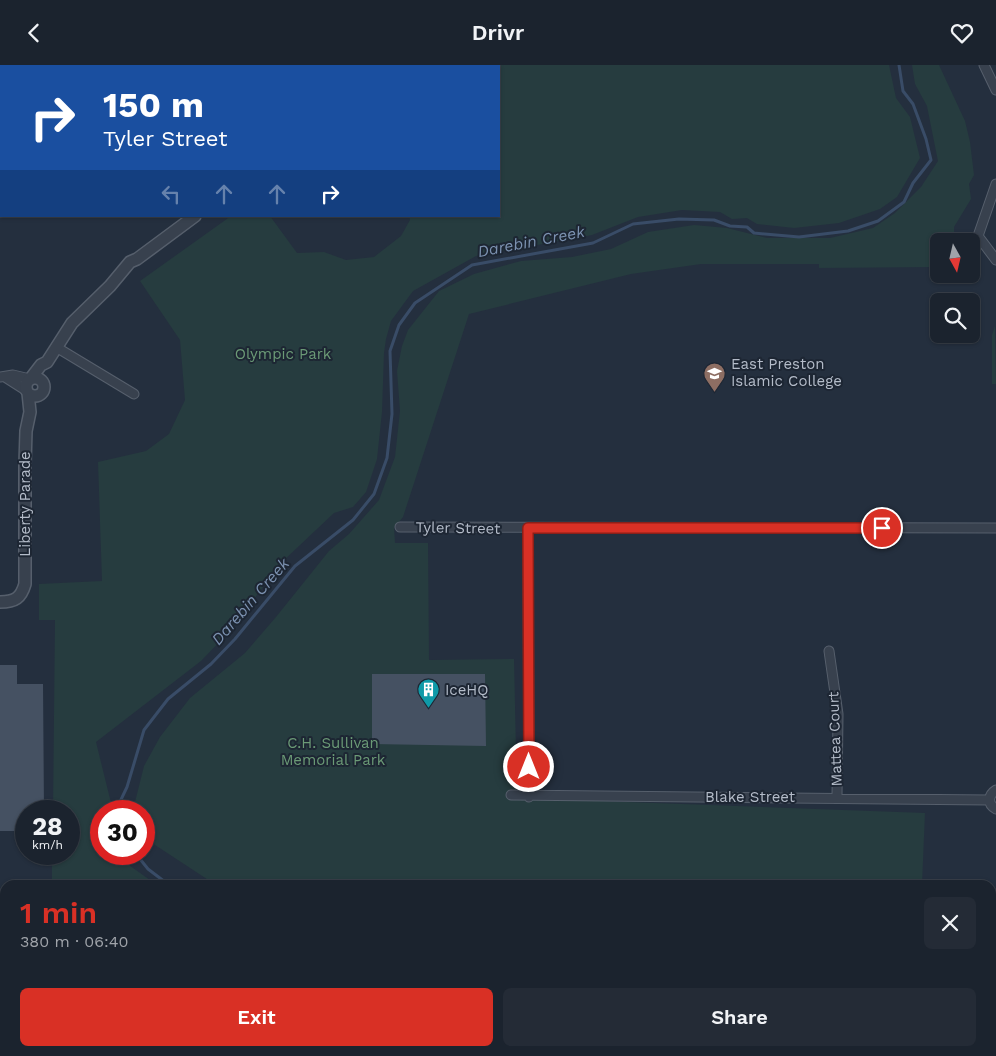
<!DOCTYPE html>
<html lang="en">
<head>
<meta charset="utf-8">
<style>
  body { margin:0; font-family:"Work Sans",sans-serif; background:#242b36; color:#f1f3f6; height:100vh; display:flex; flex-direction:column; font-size:19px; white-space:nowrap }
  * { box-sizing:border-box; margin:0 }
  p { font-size:16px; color:#a0a4aa }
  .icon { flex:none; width:28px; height:28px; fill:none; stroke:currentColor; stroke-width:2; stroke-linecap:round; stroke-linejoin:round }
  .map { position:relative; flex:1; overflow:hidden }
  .sheet { position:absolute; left:0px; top:815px; width:996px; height:176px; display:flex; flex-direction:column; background:#1b232e; border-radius:15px 15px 0 0; box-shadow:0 1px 4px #0004,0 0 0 1px #39404a }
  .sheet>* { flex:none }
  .banner { position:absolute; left:0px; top:0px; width:500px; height:152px; box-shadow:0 1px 4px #0004,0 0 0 1px #39404a; background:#1a4fa0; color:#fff; overflow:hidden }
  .needle { width:32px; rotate:172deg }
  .tools { position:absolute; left:930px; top:168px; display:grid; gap:10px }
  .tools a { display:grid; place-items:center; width:50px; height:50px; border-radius:8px; background:#1b232e; box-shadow:0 1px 4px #0004,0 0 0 1px #39404a; font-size:25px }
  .speed { position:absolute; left:15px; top:735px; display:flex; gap:10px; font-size:25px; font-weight:700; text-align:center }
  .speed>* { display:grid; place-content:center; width:65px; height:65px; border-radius:50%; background:#1b232e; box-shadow:0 1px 4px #0004,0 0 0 1px #39404a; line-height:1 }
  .speed small { font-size:12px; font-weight:400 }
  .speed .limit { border:8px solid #d22; background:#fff; color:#111 }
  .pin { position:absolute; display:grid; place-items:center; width:42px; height:42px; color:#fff; margin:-21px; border:2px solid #fff; border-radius:50%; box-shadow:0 1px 5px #0007 }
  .me { position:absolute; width:55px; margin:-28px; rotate:0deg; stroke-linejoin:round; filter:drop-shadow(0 0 4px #0008) }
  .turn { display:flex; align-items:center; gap:18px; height:105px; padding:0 20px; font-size:22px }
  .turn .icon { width:65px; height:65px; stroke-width:2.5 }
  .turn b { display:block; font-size:35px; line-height:42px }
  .lanes { display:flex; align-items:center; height:48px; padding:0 20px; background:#0003; justify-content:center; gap:25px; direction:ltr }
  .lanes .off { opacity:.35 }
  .round { display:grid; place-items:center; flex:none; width:52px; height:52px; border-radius:8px; background:#242b36 }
  .overview { display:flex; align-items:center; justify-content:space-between; height:85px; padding:0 20px }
  h1 { font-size:30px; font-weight:600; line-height:38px; color:#d93025 }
  .cta { display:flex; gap:10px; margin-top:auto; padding:10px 20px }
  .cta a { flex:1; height:58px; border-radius:8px; background:#d93025; color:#fff; font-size:20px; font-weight:600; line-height:58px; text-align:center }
  .cta a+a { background:#242b36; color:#f1f3f6 }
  header { display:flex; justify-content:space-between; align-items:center; height:65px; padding:0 20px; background:#1b232e; font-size:22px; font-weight:600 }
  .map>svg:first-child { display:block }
</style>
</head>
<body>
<header><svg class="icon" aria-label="back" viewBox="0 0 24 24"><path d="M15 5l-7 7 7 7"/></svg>Drivr<svg class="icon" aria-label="heart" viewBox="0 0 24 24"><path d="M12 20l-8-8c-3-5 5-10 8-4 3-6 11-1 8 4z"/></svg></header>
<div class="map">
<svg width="996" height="991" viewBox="0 0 996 991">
  <rect width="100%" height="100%" fill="#242f3e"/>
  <path fill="#263c3f" d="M497,0H889L896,33L910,52L920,93L897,132L880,144L839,158L794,163L757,159L747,153L732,154L720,147L682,145L638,152L592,170L476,191L413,226L391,256L386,274L384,288L382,347L377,394L366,427L353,442L334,448L282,497L227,569L201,596L96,677L113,746H101V789H124L126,798L157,820H52V789H69V746H53L55,555H39V519L102,516L98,397L146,386L169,369L185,335L180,275L140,216L231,151H270L297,188L324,187L346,195L374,192L401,171L410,155L409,151H499V1H496Z
    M912,0H939L965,56L970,77L974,110L969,119L971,134L954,162V167L947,169L952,176H939V202L819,203V199H701L631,209L469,249L403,452L394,463L395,478H428L429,595L514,594L517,733L925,748L922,820H216L152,778L144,757V746H139L135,737L144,701L160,672L190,633L245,588L276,552L329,486L349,469L379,435L395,392L400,346L397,306L402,281L408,265L439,226L474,209L521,196L572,192L611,184L648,167L694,160L727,163L767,173H830L873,163L895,148L921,122L938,96L927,41L915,19Z
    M995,261L996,319H992V270Z
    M50,986H360L365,991H50Z
    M438,986H921V991H442Z"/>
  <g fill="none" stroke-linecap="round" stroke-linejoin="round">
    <path stroke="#394c67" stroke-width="3" d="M118,746L117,743L127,722L144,665L168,634L211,599L235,574L295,501L353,455L374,429L387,393L392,349L390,286L399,260L415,238L472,200L593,178L633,159L679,154L714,155L730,161L747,162L754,168L799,172L848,166L878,156L904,137L913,118L931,95L926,74L913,39L903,26L899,0
      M136,789L148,804L169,820
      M383,986L388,991"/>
  </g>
  <path fill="#455162" d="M0,600H17V619H43L44,746H26V766H0Z
    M372,609H485L486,681L372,679Z
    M0,842H5V923H0Z
    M0,941H5V986H28V991H0Z"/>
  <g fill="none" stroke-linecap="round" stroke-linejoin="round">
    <defs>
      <path id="minor" d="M64,0L66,1
        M984,0L996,25
        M115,1L116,0
        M0,119H1
        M996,119L978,171L996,195
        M56,282L134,329
        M0,312L13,310L30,314
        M5,312L27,326
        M400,462L996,463
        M528,463L529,732
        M829,586L838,649L837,732
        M996,725C988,730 987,739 996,744
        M511,730L989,735"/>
      <path id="tertiary" d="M403,1L405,0
        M26 322a9 9 0 1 1 18 0a9 9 0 1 1-18 0Z
        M31,313L41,300L47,297L72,258L110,221L130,197L137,194L195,151
        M0,537C15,537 21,533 25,519V399L26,366L30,347L28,328"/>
    </defs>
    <use href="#minor" stroke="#565f6c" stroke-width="11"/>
    <use href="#tertiary" stroke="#565f6c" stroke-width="14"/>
    <use href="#minor" stroke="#38414e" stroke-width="9"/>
    <use href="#tertiary" stroke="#38414e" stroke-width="11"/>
  </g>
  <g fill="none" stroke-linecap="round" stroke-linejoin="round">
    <defs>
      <path id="route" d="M529,702L528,463H882"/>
    </defs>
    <use href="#route" stroke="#8d1f18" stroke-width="12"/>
    <use href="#route" stroke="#d93025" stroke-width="9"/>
  </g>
  <defs>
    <symbol id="school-pin" viewBox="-11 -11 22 30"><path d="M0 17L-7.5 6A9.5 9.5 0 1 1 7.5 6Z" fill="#8d6e63" stroke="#1d2633"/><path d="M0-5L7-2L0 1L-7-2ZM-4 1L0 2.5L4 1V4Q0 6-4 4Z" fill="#fff"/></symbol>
    <symbol id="building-pin" viewBox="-11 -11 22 30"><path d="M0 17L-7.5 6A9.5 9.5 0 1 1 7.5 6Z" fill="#0f9aa8" stroke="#1d2633"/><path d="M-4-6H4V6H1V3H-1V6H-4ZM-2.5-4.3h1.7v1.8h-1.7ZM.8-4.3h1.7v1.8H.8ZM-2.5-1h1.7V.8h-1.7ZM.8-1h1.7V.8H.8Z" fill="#fff"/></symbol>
  </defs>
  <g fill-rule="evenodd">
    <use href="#school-pin" x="702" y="296" width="25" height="34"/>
    <use href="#building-pin" x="416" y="612" width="25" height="34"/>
  </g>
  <g text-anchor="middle" stroke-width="4" stroke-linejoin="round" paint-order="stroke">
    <g font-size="15" fill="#6b9a76" stroke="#1d2633">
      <text x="283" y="294">Olympic Park</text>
      <text x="333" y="683">C.H. Sullivan<tspan x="333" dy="17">Memorial Park</tspan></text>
    </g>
    <g font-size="15" fill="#b4bcc9" stroke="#1d2633" text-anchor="start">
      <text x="731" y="304">East Preston<tspan x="731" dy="17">Islamic College</tspan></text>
      <text x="445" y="630">IceHQ</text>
    </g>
    <g font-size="15" fill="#b4bcc9" stroke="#1d2633">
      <text transform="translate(25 439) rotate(-90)" y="5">Liberty Parade</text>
      <text transform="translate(458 463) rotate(1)" y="5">Tyler Street</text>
      <text transform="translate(835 674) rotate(-92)" y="5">Mattea Court</text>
      <text x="750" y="737">Blake Street</text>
    </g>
    <g font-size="16" font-style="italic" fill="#7c92b1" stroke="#1d2633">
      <text transform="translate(531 176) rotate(-11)" y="6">Darebin Creek</text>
      <text transform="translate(250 536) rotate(-49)" y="6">Darebin Creek</text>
    </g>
  </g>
</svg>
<div class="tools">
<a><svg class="needle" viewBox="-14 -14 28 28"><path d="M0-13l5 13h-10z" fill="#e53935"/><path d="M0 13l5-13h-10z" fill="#a0a4aa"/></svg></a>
<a><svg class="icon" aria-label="search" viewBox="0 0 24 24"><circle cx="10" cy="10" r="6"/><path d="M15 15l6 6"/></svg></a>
</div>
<div class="speed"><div>28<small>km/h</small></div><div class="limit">30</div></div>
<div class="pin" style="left:882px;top:463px;background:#d93025"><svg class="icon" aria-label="arrive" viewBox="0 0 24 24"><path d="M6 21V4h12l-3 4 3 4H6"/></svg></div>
<svg class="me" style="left:529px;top:702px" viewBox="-20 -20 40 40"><circle r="17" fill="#d93025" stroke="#fff" stroke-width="3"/><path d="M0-11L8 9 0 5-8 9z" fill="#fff"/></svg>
<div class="banner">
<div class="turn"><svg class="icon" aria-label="right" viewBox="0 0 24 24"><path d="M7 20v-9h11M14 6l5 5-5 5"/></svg><div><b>150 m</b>Tyler Street</div></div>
<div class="lanes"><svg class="icon off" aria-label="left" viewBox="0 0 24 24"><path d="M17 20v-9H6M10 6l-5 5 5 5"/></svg><svg class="icon off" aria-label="ahead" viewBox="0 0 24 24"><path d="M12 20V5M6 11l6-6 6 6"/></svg><svg class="icon off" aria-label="ahead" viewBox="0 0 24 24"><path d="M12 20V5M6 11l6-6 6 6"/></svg><svg class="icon" aria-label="right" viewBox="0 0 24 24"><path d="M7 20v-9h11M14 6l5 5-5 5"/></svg></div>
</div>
<section class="sheet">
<div class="overview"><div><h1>1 min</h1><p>380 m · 06:40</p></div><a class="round"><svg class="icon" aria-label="close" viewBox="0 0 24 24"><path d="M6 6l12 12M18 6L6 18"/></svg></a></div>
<div class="cta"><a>Exit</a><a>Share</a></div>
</section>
</div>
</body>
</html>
